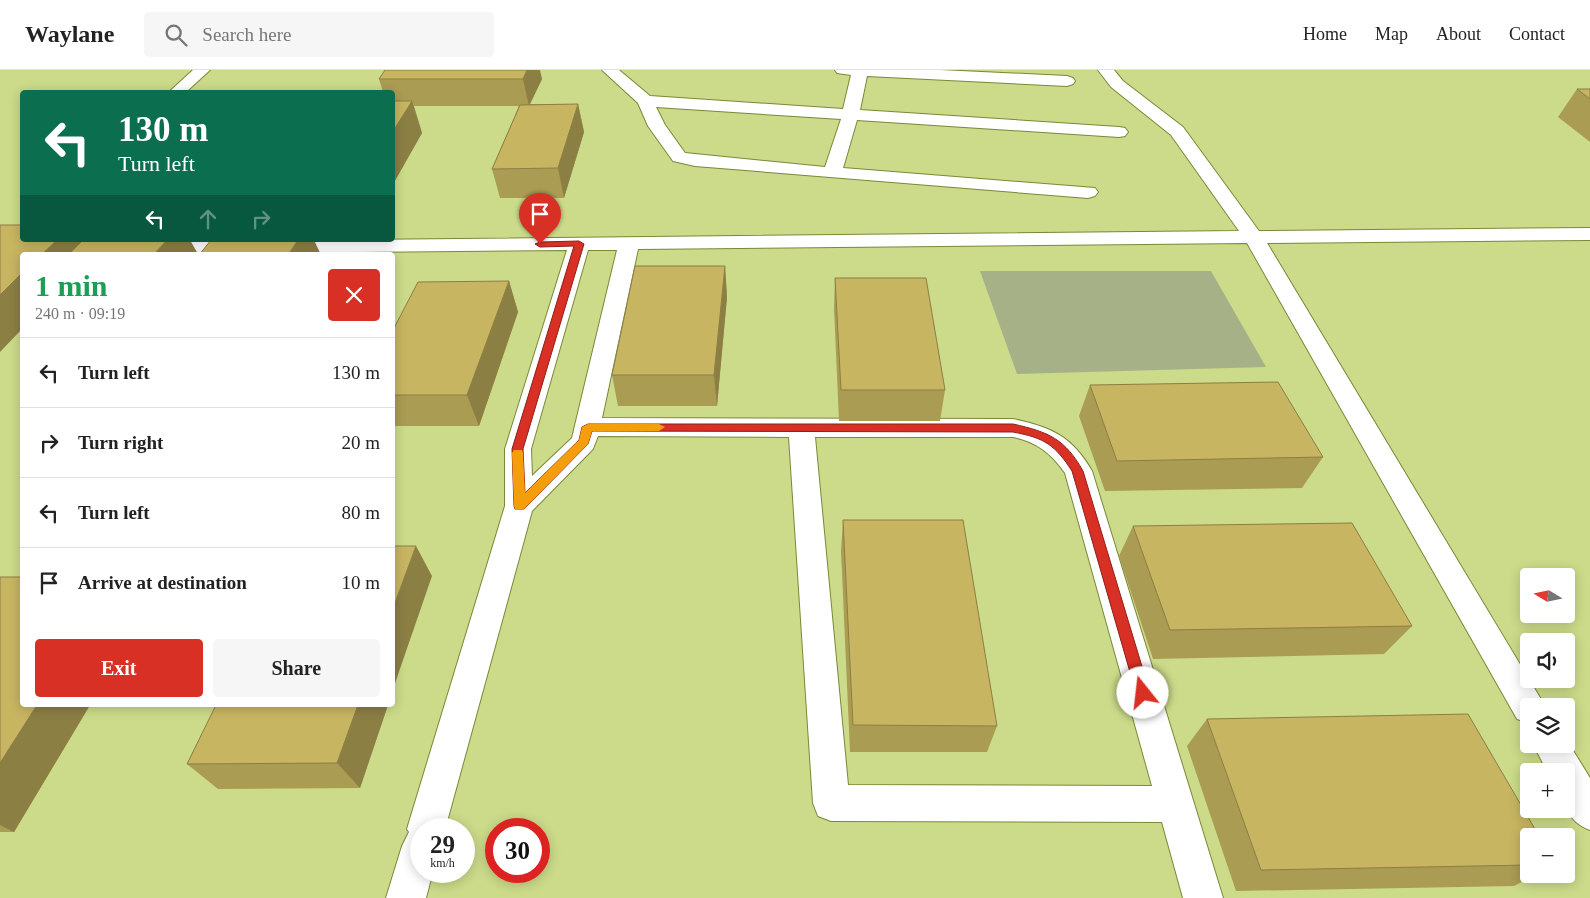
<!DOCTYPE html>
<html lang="en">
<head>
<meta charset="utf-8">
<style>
  body { margin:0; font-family:Georgia,serif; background:#f6f6f6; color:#222; height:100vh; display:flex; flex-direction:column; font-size:19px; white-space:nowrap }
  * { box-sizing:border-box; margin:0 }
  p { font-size:16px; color:#767676 }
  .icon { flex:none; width:28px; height:28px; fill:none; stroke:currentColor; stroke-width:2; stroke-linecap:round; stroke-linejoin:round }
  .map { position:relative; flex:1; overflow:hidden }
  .details { position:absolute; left:20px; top:182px; width:375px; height:455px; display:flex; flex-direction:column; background:#fff; border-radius:5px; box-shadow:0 2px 12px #0003 }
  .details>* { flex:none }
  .hud { position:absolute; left:20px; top:20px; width:375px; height:152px; border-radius:5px; box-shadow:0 2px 12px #0003; background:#0b6e4f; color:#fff; overflow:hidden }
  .needle { width:32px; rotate:280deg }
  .buttons { position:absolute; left:1520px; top:498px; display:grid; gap:10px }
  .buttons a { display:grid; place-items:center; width:55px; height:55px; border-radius:5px; background:#fff; box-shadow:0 2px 12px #0003; font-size:25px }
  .speed { position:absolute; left:410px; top:748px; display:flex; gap:10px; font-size:25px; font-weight:700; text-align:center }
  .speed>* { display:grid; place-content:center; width:65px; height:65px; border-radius:50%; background:#fff; box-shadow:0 2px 12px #0003; line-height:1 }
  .speed small { font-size:12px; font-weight:400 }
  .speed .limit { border:8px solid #d22; background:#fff; color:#111 }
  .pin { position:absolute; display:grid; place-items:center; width:42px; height:42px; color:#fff; margin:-51px -21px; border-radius:50% 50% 50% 0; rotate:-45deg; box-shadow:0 0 5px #0007 }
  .pin .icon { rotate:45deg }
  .me { position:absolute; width:55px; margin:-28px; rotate:344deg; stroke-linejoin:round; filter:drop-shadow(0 0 4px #0008) }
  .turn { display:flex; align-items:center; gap:18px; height:105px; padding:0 15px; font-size:22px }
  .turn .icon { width:65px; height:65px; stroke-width:2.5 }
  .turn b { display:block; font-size:35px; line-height:42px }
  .lanes { display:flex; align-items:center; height:48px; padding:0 15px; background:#0003; justify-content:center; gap:25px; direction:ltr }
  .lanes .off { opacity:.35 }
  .round { display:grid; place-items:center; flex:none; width:52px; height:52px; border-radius:5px; background:#f6f6f6 }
  .summary { display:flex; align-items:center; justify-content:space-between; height:85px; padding:0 15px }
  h1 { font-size:30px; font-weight:700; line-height:38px; color:#1e9e55 }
  .primary-button { display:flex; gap:10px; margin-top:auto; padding:10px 15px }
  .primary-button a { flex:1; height:58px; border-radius:5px; background:#d93025; color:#fff; font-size:20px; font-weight:700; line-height:58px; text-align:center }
  .primary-button a+a { background:#f6f6f6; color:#222 }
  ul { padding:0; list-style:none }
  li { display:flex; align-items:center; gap:15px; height:70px; padding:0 15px; border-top:1px solid #e0e0e0 }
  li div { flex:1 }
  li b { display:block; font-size:19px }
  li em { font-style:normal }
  header { display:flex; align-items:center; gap:30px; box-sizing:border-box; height:70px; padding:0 25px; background:#fff; border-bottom:1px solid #e0e0e0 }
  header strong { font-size:24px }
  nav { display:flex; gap:28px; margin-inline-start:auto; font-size:18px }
  .search { width:350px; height:45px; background:#f6f6f6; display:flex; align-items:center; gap:12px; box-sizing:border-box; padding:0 18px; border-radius:5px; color:#767676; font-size:19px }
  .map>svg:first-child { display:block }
</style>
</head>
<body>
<header>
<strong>Waylane</strong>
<div class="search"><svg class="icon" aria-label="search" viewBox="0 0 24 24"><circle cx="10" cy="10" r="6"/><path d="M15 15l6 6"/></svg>Search here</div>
<nav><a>Home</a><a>Map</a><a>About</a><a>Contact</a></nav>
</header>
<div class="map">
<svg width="1590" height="828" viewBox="0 0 1590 828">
  <rect width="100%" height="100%" fill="#cbdb89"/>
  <path fill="#a7b188" d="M980,201H1211L1266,297L1017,304Z"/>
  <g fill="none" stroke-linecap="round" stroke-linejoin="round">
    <defs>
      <path id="street" d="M602,0H619L650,26L843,39L851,5L837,3L835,0H940L1067,6L1073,8L1075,11L1073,14L1067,16L867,6L860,40L1119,57L1125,58L1128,62L1125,66L1119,67L857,50L843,98L1095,118L1098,122L1095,126L1088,128L695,96L673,91L648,56L638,33ZM656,37L841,49L825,97L685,83L665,55Z
        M1098,0H1114L1123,11L1183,57L1259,161L1590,158V170L1267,173L1545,636H1529V653L1517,649L1247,173L638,179L602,348L1013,349C1051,357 1072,366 1092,401L1223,828H1183L1162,752L831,751L818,746L813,733L789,367L598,366L593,379L532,441L445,759H421V801H433L426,828H386L402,776L409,762L407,759L505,436V379L567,180L157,184L150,182L147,178L150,174L157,172L1239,161L1171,65L1111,17ZM588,180H617L572,368L532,406L531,379ZM815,367H1013C1037,372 1051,383 1065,403L1152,716L848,715Z
        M1566,669L1590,708V760C1561,749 1566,728 1566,701H1547L1533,674H1566Z"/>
      <path id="secondary" d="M193,0H210L186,22H169Z"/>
    </defs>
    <use href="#street" stroke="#7a8837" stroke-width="2"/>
    <use href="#secondary" stroke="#7a8837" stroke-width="2"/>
    <use href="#street" fill="#fff" fill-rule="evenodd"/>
    <use href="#secondary" fill="#fff" fill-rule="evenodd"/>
  </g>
  <path fill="#ab9c53" d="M385,0L542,9L530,34H578L584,62L564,128H500L492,99L519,36H414L422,63L392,116V22H383L379,9Z
    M1577,19H1590V72L1558,47Z
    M725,196L727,227L717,336H618L612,305Z
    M835,208L945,320L940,351H839L834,238Z
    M509,211L518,242L479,356H392V262Z
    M1090,315L1323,387L1302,418L1105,421L1079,346Z
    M843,450L997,656L987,682H850L841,481Z
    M1133,456L1412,556L1384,584L1153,589L1119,486Z
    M0,507L22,635H90L14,762H0Z
    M216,635H388L360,718L218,719L187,694Z
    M1207,649L1529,795V804H1537L1514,816L1236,821L1187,676Z"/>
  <path fill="#8b7f44" d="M527,0H540L542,9L529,36L523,9Z
    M412,31L422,63L392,116V63Z
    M578,34L584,62L564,128L558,98Z
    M57,170H83L93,185H41Z
    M167,170H190L198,184L153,185Z
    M298,170H314L321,185H288Z
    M725,196L727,227L717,336L714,305Z
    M22,203V259L0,282V225Z
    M509,211L518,242L479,356L467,325Z
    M416,476L432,506L392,622V541Z
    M37,635H90L14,762L0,755V693Z
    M358,635H388L360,718L337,693Z"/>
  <path fill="#c7b561" stroke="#8b7f44" d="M385,0H527L523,9H379Z
    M1577,19H1590V29Z
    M392,31H412L392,63Z
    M578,34L558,98L492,99L520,35Z
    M0,155H22V170H57L41,185H22V203L0,225Z
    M83,170H167L153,185H68Z
    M211,170H298L288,185H199Z
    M635,196H725L714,305H612Z
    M835,208H926L945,320H841Z
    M509,211L467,325H392V262L418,212Z
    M1278,312L1323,387L1117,391L1090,315Z
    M843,450H963L997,656L853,655Z
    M1352,453L1412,556L1170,560L1133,456Z
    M392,476H416L392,541Z
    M0,507H22V635H37L0,693Z
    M216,635H358L337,693L187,694Z
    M1468,644L1539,766H1529V795L1261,800L1207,649Z"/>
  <path fill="#d93025" stroke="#8d1f18" d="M579,171L584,174L523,379L525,423L579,370L582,357L588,354H1013C1049,362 1065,369 1083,401L1150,623L1148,627L1143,629L1138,627L1136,623L1072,401C1055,375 1045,368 1013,362L592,361L588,374L524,439H515L514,436L512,379L574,176L540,177L535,174L540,172Z"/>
  <path fill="#f59e0b" d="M588,354H659L665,357L659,361H592L588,374L524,439H515L514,436L512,383L514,380H522L523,383L525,423L579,370L582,357Z"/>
</svg>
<div class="buttons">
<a><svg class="needle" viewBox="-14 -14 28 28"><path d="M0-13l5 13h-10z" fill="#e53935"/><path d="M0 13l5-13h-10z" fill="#767676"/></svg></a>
<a><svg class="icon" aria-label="sound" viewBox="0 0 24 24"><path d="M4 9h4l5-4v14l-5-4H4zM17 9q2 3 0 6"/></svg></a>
<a><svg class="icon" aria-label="layers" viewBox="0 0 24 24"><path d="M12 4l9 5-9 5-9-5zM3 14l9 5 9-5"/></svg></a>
<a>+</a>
<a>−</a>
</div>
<div class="speed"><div>29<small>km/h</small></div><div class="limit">30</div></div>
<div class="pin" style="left:540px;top:174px;background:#d93025"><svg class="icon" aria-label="arrive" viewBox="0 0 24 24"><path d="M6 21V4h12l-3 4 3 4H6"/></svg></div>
<svg class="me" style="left:1143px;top:623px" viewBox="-20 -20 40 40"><circle r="19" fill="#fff"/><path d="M0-13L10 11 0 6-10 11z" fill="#d93025"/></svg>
<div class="hud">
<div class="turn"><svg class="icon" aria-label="left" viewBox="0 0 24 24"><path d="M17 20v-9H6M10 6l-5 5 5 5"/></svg><div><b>130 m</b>Turn left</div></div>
<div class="lanes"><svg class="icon" aria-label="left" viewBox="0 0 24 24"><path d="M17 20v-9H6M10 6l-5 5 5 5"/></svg><svg class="icon off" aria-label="ahead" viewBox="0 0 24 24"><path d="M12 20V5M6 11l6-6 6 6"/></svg><svg class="icon off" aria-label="right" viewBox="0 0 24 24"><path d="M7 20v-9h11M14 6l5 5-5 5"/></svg></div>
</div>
<section class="details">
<div class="summary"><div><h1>1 min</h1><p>240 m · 09:19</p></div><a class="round" style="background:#d93025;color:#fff"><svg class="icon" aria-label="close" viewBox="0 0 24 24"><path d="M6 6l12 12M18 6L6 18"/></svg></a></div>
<ul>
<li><svg class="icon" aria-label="left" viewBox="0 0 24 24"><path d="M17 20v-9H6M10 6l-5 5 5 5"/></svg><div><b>Turn left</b></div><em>130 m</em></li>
<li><svg class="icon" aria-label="right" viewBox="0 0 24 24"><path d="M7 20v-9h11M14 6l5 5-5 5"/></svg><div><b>Turn right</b></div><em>20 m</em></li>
<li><svg class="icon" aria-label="left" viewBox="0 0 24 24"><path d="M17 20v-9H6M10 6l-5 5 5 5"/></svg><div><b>Turn left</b></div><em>80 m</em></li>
<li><svg class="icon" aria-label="arrive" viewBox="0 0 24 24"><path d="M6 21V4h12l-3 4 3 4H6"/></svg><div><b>Arrive at destination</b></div><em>10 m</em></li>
</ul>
<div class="primary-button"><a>Exit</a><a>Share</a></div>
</section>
</div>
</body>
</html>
